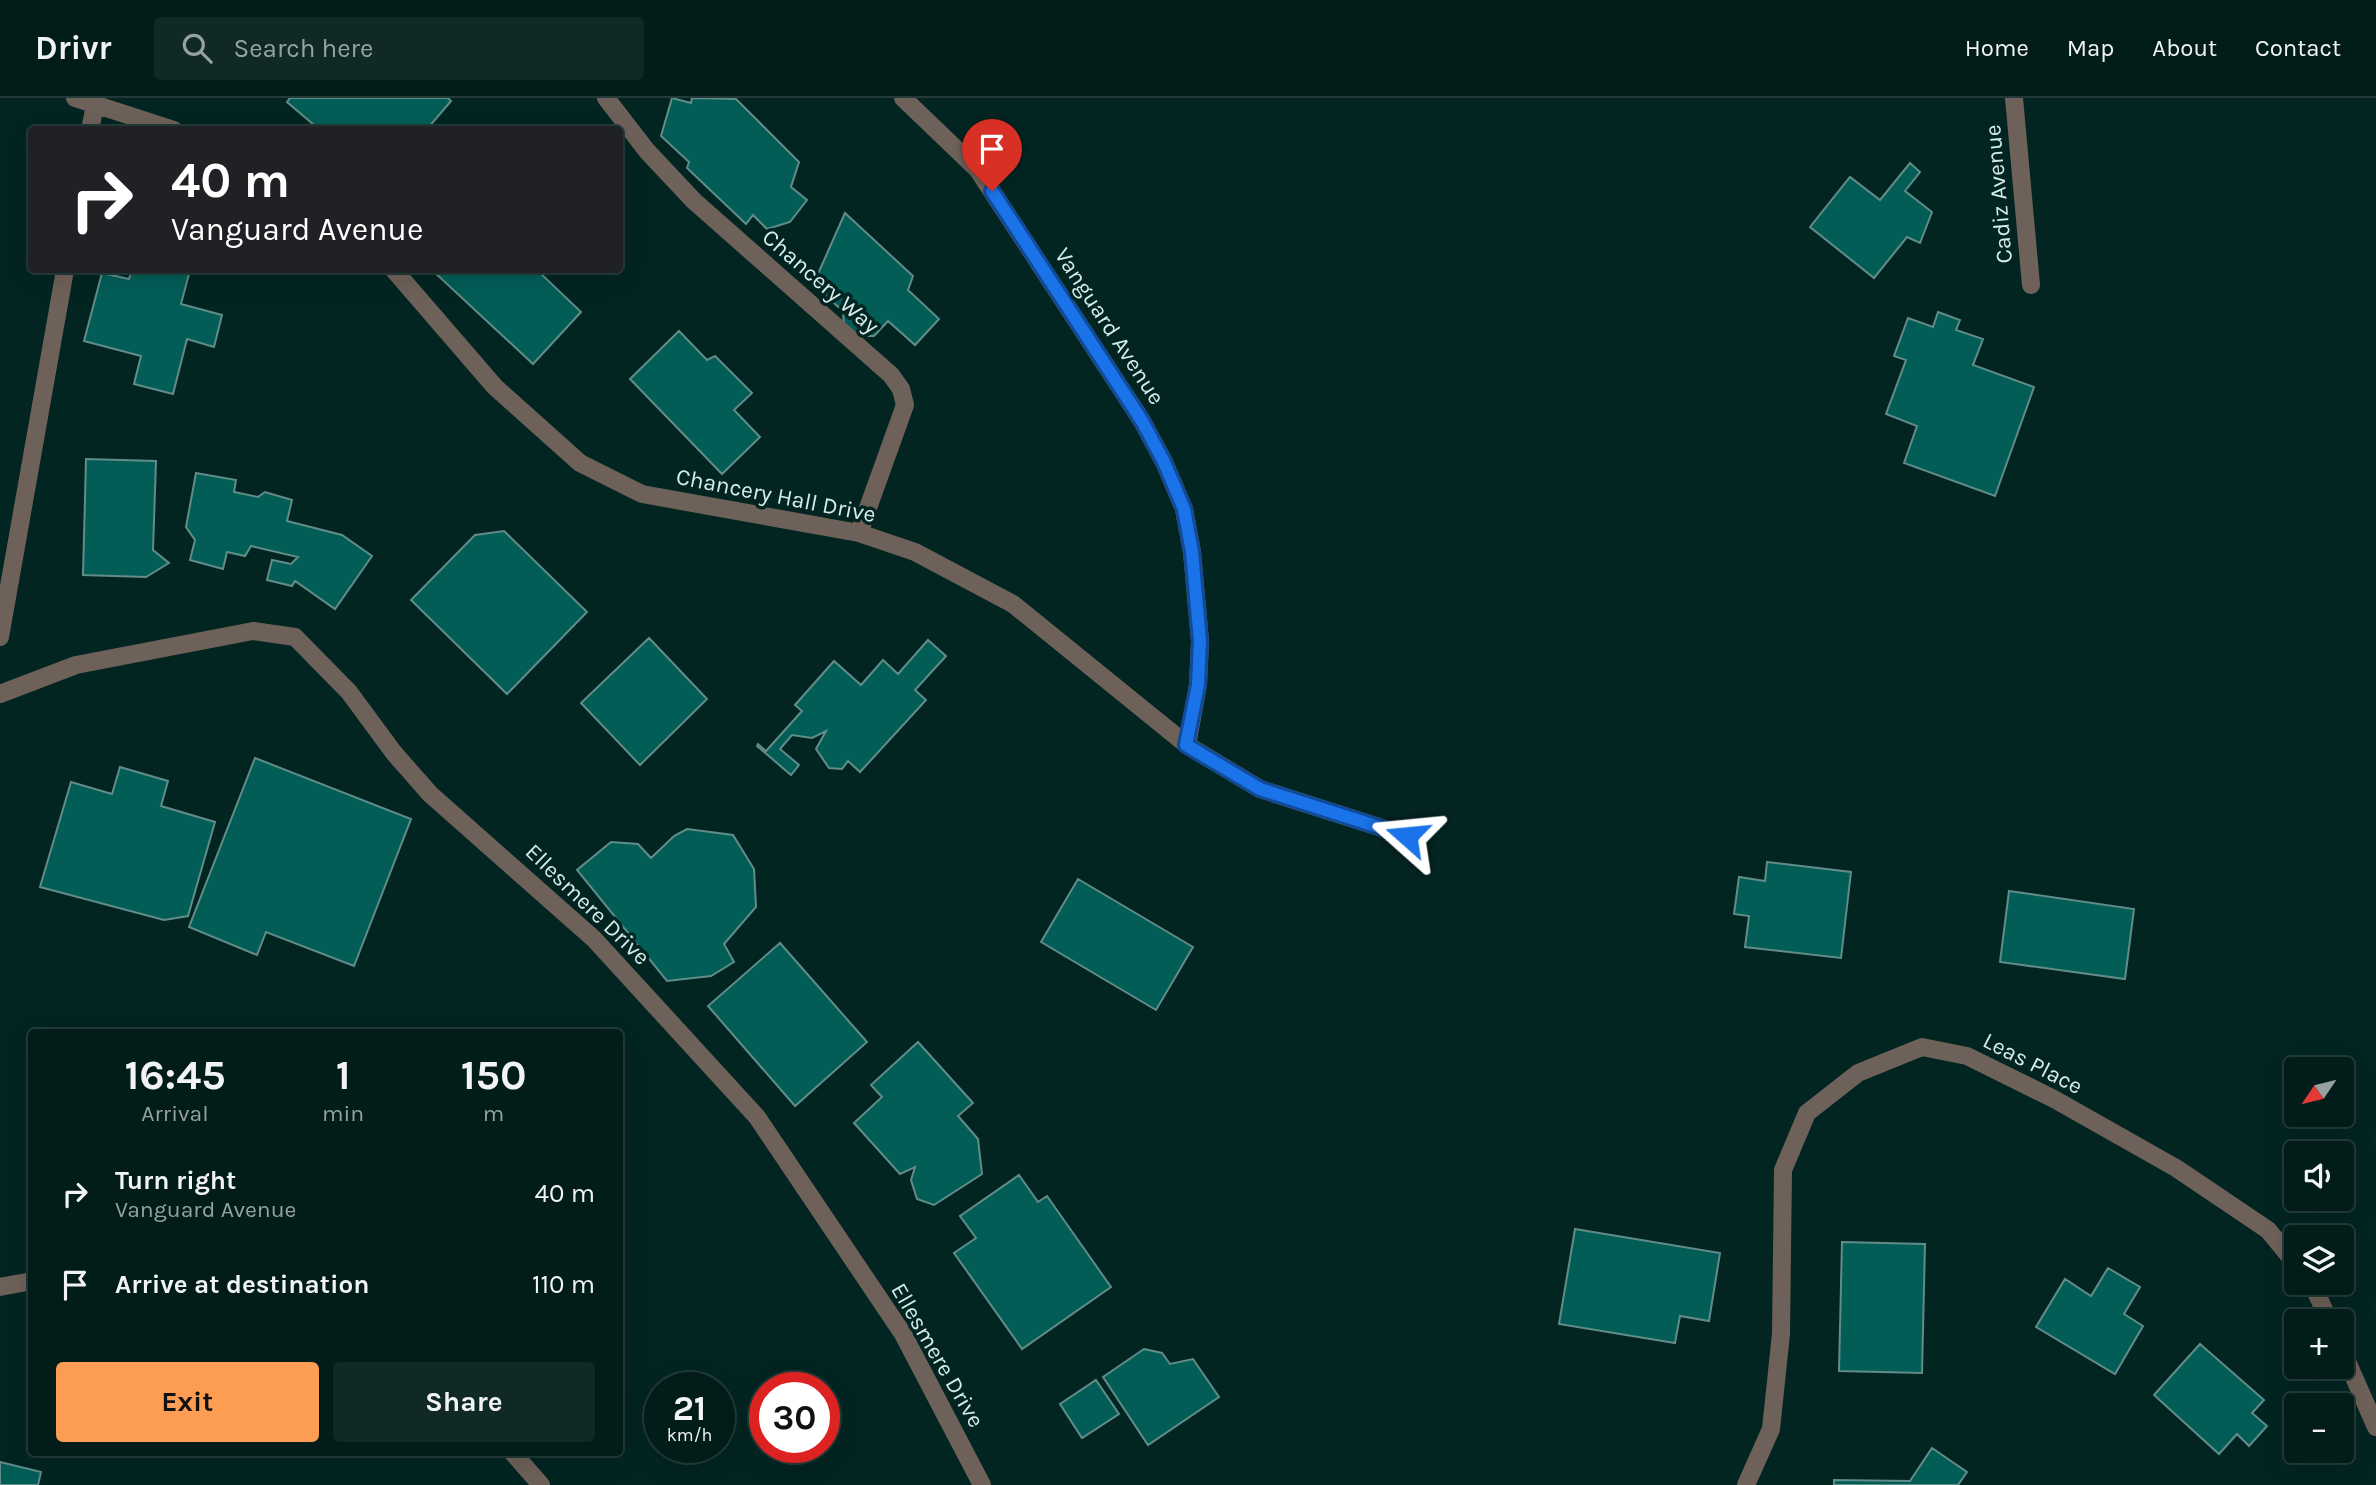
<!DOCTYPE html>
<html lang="en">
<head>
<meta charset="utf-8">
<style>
  body { margin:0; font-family:Karla,sans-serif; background:#102927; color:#f1f3f6; height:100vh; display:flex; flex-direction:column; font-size:26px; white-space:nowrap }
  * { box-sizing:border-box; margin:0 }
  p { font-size:23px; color:#96a1a2 }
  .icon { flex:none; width:38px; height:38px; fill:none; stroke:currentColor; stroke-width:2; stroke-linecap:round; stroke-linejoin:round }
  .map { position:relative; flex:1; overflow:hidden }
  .sheet { position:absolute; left:28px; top:931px; width:595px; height:427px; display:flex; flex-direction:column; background:#021c1a; border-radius:7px; box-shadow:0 7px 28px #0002,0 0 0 2px #233a39 }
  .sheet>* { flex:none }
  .hud { position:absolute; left:28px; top:28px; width:595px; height:147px; border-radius:7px; box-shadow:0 7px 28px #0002,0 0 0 2px #233a39; background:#202124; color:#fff; overflow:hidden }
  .needle { width:46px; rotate:235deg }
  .fabs { position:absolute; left:2284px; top:959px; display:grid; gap:14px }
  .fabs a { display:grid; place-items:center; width:70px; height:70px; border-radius:7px; background:#021c1a; box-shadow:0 7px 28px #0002,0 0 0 2px #233a39; font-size:35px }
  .speed { position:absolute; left:644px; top:1274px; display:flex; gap:14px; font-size:35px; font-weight:700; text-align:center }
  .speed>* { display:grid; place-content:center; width:91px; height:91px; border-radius:50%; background:#021c1a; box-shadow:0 7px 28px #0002,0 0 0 2px #233a39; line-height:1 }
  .speed small { font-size:18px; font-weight:400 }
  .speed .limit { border:10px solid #d22; background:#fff; color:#111 }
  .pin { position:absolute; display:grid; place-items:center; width:60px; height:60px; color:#fff; margin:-72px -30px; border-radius:50% 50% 50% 0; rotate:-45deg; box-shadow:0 0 7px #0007 }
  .pin .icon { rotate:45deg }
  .me { position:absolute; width:77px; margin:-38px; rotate:288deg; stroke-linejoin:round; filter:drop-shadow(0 0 5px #0008) }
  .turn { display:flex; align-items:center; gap:24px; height:147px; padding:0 28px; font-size:32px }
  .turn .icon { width:91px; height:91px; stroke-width:2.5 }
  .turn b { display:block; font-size:49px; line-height:60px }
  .eta { display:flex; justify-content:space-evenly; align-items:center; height:119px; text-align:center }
  .eta b { font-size:42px; font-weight:700; line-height:49px }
  .cta { display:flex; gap:14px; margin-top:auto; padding:14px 28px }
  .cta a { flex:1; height:80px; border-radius:7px; background:#fd9d54; color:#111; font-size:28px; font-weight:700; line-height:80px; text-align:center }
  .cta a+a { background:#102927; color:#f1f3f6 }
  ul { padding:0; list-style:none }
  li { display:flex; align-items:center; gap:21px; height:91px; padding:0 28px }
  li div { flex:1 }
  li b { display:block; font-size:26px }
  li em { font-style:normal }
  header { display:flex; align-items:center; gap:42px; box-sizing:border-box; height:98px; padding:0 35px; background:#021c1a; border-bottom:2px solid #233a39 }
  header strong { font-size:33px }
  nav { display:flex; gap:38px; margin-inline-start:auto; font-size:24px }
  .search { width:490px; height:63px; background:#102927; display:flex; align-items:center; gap:18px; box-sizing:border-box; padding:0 24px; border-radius:7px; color:#96a1a2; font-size:26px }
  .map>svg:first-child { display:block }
</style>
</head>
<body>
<header>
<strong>Drivr</strong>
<div class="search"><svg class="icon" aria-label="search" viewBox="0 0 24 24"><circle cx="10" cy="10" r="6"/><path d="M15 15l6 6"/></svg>Search here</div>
<nav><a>Home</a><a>Map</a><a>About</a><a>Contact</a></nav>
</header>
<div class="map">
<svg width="2376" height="1387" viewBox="0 0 2376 1387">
  <rect width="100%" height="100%" fill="#032522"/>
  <path fill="#035d57" stroke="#618c88" stroke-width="2" d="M290,0H448L451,3L428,30L430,32H320L287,4Z
    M672,0L691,5L692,0L736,1L799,64L791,89L807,102L790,124L767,131L753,117L746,126L687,70L689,64L661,38Z
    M1910,65L1920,74L1905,93L1932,114L1920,145L1907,139L1874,180L1810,129L1850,79L1880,102Z
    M845,115L913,178L908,192L939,221L915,247L888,223L874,238H856L844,228L843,213L813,187Z
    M132,172H190L181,206L222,217L214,249L187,241L173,296L134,286L141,258L84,243L102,175L129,181Z
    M432,172H537L581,214L533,266Z
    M1938,214L1960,222L1956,232L1983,241L1973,267L2034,289L1995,398L1904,365L1917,328L1886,316L1906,262L1894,258L1908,220L1933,229Z
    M679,233L707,262L715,258L752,295L734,312L760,339L722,376L630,281Z
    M86,361L156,363L153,452L169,465L146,479L83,477Z
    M196,375L236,382L234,394L258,399L265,394L292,402L287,423L342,437L372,458L335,511L295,483L292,488L267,482L272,462L291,466L298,459L251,448L245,458L227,454L223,471L190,462L195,442L186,429Z
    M504,433L587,514L507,596L411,502L475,437Z
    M649,540L707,601L640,667L581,605Z
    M928,542L946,558L915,592L926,602L860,674L848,663L842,671L829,670L816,651L826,633L812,640L792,637L780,651L799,667L791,677L757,648L758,646L766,653L802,613L795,607L834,563L861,587L883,562L898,576Z
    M255,660L411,721L354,868L266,834L257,857L189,829Z
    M120,669L168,683L161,708L215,724L188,818L164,822L40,789L71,684L112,696Z
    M687,731L733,737L754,771L756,809L724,846L734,864L711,878L667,883L577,772L611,744L638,746L651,760L674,738Z
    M1767,764L1851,774L1841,860L1745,849L1749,818L1734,816L1739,779L1765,783Z
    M1078,781L1193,849L1156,912L1041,844Z
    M2009,793L2134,811L2125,881L2000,864Z
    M780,845L867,944L795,1008L708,908Z
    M918,944L973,1005L958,1018L978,1041L982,1076L934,1107L917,1101L911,1082L915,1069L900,1076L854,1025L882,999L871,987Z
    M1019,1077L1038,1104L1047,1098L1111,1189L1022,1251L954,1155L976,1140L960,1118Z
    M1575,1131L1720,1155L1709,1223L1680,1218L1675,1245L1559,1226Z
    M1842,1144L1925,1146L1922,1275L1839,1273Z
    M2108,1170L2140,1189L2124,1216L2143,1228L2115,1276L2036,1229L2065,1181L2091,1198Z
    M2200,1246L2264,1302L2252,1315L2267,1328L2249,1348L2237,1336L2219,1356L2154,1297Z
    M1144,1251L1162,1255L1170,1266L1193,1261L1219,1299L1148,1347L1103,1279Z
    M1096,1282L1119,1316L1082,1340L1060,1306Z
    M1932,1350L1967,1374L1958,1387H1834V1382L1910,1383Z
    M0,1364L41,1374L38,1387H0Z"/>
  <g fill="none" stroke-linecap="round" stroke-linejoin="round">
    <path stroke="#6e6159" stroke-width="18" d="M75,0L174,32
      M606,0L647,53L694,103L891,277L901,291L905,307L859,435
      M903,0L978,72L1142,323L1164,364L1184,411L1192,454L1200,543L1198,587L1187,647
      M2014,0L2031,187
      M90,32L95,7
      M394,172L495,289L580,365L642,396L859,435L915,454L1013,506L1187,647L1260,691L1407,738
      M0,539L65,172
      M0,596L76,567L253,533L295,539L349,594L394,655L430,696L594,841L757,1019L903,1236L982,1387
      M2312,1185L2329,1223
      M0,1189L32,1183
      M2342,1252L2376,1329
      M512,1354L541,1387
      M1746,1387L1771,1331L1781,1236L1783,1072L1807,1015L1858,975L1922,949L1967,958L2054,1001L2176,1070L2268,1132L2296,1166"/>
  </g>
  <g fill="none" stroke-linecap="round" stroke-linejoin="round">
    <defs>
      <path id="route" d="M992,93L1142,323L1164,364L1184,411L1192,454L1200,543L1198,587L1186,647L1260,691L1407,738"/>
    </defs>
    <use href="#route" stroke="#114b97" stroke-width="18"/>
    <use href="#route" stroke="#1a73e8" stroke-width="12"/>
  </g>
  <g text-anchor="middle" stroke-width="7" stroke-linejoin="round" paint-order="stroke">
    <g font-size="23" fill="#d6ecea" stroke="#032522">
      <text transform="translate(1998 96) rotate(-95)" y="8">Cadiz Avenue</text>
      <text transform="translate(821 183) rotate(41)" y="8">Chancery Way</text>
      <text transform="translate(1110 228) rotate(57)" y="8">Vanguard Avenue</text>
      <text transform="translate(776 397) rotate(11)" y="8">Chancery Hall Drive</text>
      <text transform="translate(588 806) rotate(44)" y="8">Ellesmere Drive</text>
      <text transform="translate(2033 965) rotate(27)" y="8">Leas Place</text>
      <text transform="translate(938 1257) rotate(60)" y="8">Ellesmere Drive</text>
    </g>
  </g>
</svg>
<div class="fabs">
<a><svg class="needle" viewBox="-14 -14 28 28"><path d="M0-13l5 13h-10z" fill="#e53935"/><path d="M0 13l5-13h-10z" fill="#96a1a2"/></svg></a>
<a><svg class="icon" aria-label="sound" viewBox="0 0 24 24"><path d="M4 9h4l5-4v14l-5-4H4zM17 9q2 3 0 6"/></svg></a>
<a><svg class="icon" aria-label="layers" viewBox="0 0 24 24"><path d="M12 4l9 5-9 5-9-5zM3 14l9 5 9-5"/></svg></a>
<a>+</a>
<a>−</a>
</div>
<div class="speed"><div>21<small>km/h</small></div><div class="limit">30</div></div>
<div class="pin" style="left:992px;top:93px;background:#d93025"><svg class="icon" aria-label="arrive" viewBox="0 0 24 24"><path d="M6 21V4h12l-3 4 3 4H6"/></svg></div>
<svg class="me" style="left:1407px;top:738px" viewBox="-20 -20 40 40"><path d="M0-17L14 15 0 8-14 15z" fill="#1a73e8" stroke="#fff" stroke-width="4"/></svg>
<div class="hud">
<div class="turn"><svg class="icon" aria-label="right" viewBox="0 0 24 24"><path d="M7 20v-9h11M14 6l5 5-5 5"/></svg><div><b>40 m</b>Vanguard Avenue</div></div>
</div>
<section class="sheet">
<div class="eta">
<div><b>16:45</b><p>Arrival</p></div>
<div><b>1</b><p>min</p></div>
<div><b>150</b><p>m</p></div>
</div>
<ul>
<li><svg class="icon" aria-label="right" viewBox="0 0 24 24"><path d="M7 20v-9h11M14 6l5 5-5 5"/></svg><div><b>Turn right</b><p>Vanguard Avenue</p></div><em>40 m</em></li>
<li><svg class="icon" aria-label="arrive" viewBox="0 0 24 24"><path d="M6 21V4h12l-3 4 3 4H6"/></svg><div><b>Arrive at destination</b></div><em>110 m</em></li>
</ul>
<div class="cta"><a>Exit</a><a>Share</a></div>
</section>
</div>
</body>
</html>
